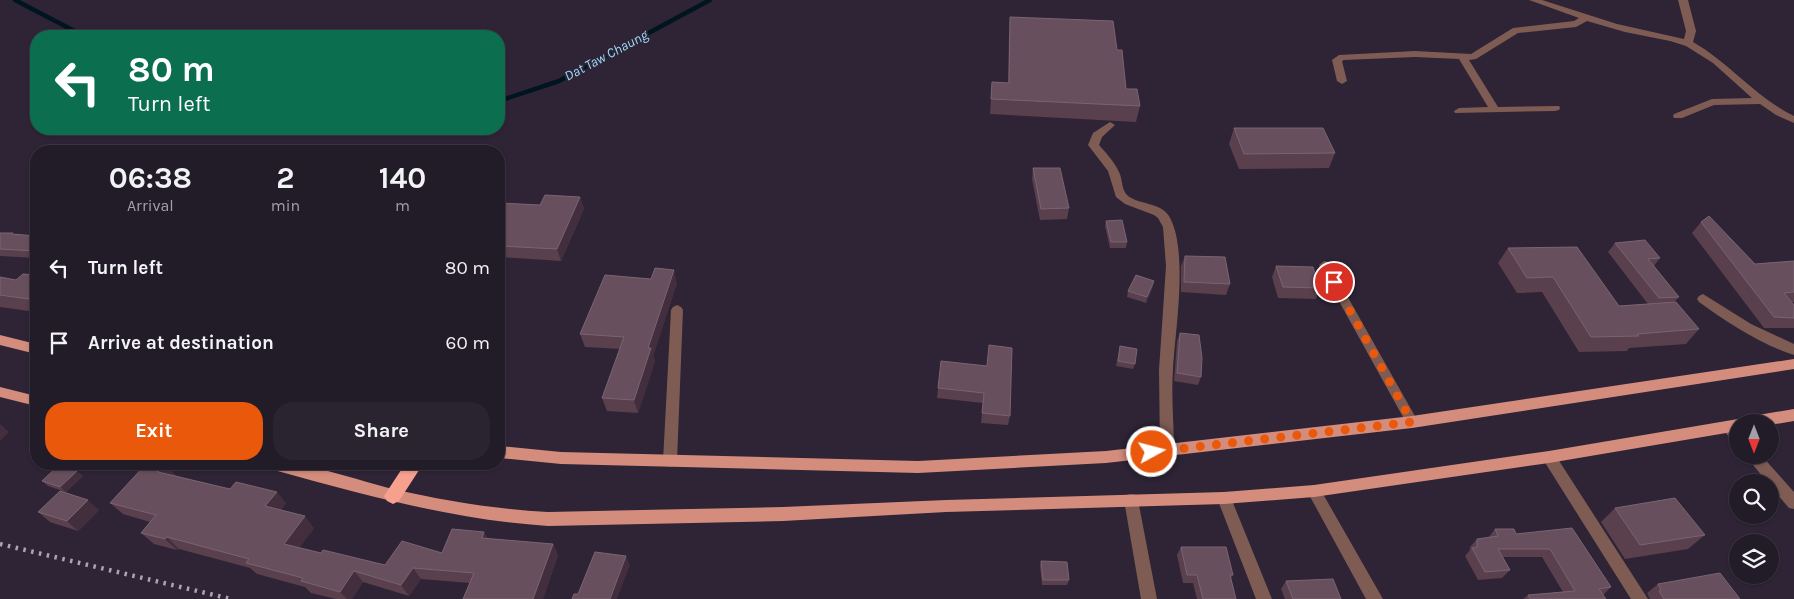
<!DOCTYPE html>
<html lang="en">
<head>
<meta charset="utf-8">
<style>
  body { margin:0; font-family:Karla,sans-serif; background:#2a2430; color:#f1f3f6; height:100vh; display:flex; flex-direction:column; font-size:19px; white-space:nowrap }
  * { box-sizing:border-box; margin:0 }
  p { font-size:16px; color:#a2a1a8 }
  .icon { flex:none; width:28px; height:28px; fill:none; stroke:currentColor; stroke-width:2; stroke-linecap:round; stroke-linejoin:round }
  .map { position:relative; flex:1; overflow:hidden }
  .sheet { position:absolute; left:30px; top:145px; width:475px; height:325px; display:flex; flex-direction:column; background:#221b28; border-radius:20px; box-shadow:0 1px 4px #0004,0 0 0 1px #3f3945 }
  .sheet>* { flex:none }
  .top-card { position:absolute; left:30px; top:30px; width:475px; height:105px; border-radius:20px; box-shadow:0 1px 4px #0004,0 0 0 1px #3f3945; background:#0b6e4f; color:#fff; overflow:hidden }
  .needle { width:32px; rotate:180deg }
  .buttons { position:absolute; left:1729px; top:414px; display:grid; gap:10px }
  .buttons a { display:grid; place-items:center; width:50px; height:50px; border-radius:50%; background:#221b28; box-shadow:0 1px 4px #0004,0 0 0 1px #3f3945; font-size:25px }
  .pin { position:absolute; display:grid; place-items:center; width:42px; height:42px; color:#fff; margin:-21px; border:2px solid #fff; border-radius:50%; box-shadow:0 1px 5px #0007 }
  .me { position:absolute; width:55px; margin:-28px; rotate:83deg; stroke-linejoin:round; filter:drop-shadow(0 0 4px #0008) }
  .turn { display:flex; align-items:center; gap:18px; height:105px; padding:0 15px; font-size:22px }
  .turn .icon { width:65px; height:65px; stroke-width:2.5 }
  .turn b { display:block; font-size:35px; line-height:42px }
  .eta { display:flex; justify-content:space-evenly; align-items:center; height:85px; text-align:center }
  .eta b { font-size:30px; font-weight:700; line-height:35px }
  .cta { display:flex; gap:10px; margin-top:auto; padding:10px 15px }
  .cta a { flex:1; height:58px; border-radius:20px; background:#ea580c; color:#fff; font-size:20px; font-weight:700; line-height:58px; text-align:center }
  .cta a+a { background:#2a2430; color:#f1f3f6 }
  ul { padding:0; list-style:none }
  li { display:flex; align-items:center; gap:15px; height:75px; padding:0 15px }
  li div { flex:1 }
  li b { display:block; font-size:19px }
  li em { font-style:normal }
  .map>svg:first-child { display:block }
</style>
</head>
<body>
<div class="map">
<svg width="1794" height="599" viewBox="0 0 1794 599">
  <rect width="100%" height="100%" fill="#2e2435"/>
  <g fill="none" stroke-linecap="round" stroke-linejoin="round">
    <path stroke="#001520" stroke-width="4.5" d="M15,0L84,36
      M499,101L559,81L710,0"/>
    <path fill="#7e5c54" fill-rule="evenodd" d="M1324,261L1328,262L1416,418L1418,422L1416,426L1412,427L1408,426L1319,265Z"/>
    <path fill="#7e5c54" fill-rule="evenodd" d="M1529,0H1542L1617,24L1684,39L1686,31L1678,0H1688L1696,31L1693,42C1730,63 1756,98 1794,116V123L1776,115L1760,104L1714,105L1682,118H1674L1673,116L1674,114L1712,99L1752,98L1713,63L1686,46L1670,41L1625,32L1587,21L1576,27L1518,33L1476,59L1469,60L1498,107L1559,106L1560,108L1559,110L1555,111L1455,113L1454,111L1459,108L1488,107L1459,59L1415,57L1344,60L1342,61L1347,81L1342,84L1337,81L1332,60L1339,55L1415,51L1471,54L1513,28L1574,21L1579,18Z
      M1110,122L1115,125L1102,137L1099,145C1106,153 1114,161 1119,172C1123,180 1121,190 1128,196C1140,205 1160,202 1169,216C1189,250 1175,330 1173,370C1171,397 1174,423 1174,450L1172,454L1167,456L1162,454L1160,450L1159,370L1166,266L1163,227L1158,218L1154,215L1125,204L1116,197L1108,171L1088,145L1093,133Z
      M1703,294L1751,324L1794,344V355C1760,344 1728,323 1699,302L1697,299L1699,296Z
      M677,305L681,307L683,310L677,461L675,465L670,467L665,465L663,461L671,310L673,307Z
      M1728,421L1738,428V444L1733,442L1721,427L1723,423Z
      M1549,451L1554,453L1648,599H1631L1544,461L1542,457L1544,453Z
      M1745,455H1761L1794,492V509L1789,508L1770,486V482H1767Z
      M1314,485L1319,487L1383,599H1366L1307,491L1309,487Z
      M1224,492L1229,493L1231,498L1272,599H1256L1217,498L1219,493Z
      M1131,494L1136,495L1138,500L1157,599H1141L1124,500L1126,495Z"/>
    <path fill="#d48d7d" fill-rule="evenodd" d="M0,335L36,344V354L0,345Z
      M1794,359V369L1412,428L1106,463L918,473L561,464L499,458V446L561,452L918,461L1106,451L1412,416Z
      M0,387L36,396V406L0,397Z
      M1794,409V421L1770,425V422H1745L1747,418L1752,416Z
      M1738,419L1744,422H1738V431L1549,463L1314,497L1224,504L946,512L783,521L548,526C454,520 365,495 274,470L269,468L267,464C309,461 352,479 393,489C444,501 496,509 548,512L783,507L946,500L1224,492L1314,485L1549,451Z"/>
    <path fill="#f6a08d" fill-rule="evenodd" d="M405,464H423L399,501L393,504L387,501L384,496Z"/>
    <path stroke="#aca4b1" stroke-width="4.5" stroke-dasharray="2.5 5.5" stroke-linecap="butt" d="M0,544L231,599"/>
  </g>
  <path fill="#5a3f4d" d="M1010,17L1117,50L1126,89L1140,106L1136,122L990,114L992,82L1008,83L1009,33Z
    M1234,128L1335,153L1329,168L1239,169L1229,144Z
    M1033,168L1069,208L1067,219L1040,220L1032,179Z
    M580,197L584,209L561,261L499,257V205H540Z
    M1106,221L1127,242L1126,248H1110L1105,226Z
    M1701,222L1755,264L1794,261V302H1792L1794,305V328H1764L1692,233Z
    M0,233L36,236V258L0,256Z
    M1615,243L1660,258L1654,266L1679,297L1674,302L1699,329L1686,344L1629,348L1627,351L1579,352L1542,292L1517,293L1498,263L1508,248L1619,306L1648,304L1608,252Z
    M1185,256L1230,284L1226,295L1181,292V266Z
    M1276,266L1320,288L1316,299L1278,298L1272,277Z
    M36,275V312L0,307V277L16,280Z
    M677,283L653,356L655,361L638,413L607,411L602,398L620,349L585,347L580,334Z
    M1153,287L1146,303L1127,297L1128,291Z
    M1180,333L1201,377L1198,385L1174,381L1177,341Z
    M1120,346L1135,364L1133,369L1116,366Z
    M987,366L1010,416L1008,425L981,423L983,403L937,398L938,388Z
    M165,464L176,476L286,503L281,510L314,528L299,548L321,553L385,565L442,553L489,539L553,544L558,555L543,599H463L470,583L421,579L409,596L363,582L352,599H336L311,593L305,587L257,574L250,568L179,549L177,550L154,544L141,533L150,522L123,514L110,503Z
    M83,476L66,492L48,486L42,481Z
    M1615,508L1705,535L1688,549L1625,559L1601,522Z
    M99,510L78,531L50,522L38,512Z
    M1572,528L1611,587L1603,595L1606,599H1523L1528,595L1563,592L1542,557H1503L1510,570L1502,578L1478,580L1465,556L1470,550V547L1477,539L1488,538L1495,529L1516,534Z
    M1181,547L1233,575L1231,578L1236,599H1197L1193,583H1183L1177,555Z
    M1041,561L1069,580L1067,585H1042L1040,566Z
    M1286,581L1341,599H1285L1281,589Z
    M1658,584L1740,599H1650L1647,593Z"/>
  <path fill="#422e3d" d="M580,197L584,209L561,261L557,249Z
    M674,270L677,283L653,356L655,361L638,413L634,400L648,348Z
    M1154,281L1153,287L1146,303L1147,297Z
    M0,424L9,432L0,441Z
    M165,464L176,476L158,472Z
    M77,471L83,476L66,492L60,487Z
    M277,492L286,503L275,518L265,506Z
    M88,500L99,510L78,531L67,521Z
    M305,516L314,528L294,555L284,544Z
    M484,532L491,543L482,538Z
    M167,537L179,549L177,550L165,539Z
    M553,544L558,555L543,599H533Z
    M626,556L630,565L617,599H610Z
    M413,568L421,579L409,596L401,585Z
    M354,571L363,582L352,599H347L340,592Z"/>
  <path fill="#684f5d" stroke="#7a6472" d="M1010,17L1113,21L1117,50H1122L1126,89H1137L1140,106L991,99L992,82L1009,83Z
    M1234,128H1323L1335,153L1244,154Z
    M1033,168H1060L1069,208L1041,209Z
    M545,195L580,197L557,249L499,246V205L500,203L540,205Z
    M1709,216L1755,264L1794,261V292L1784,293L1794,305V318L1774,317L1701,222Z
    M1122,220L1127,242H1111L1106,221Z
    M0,233H13L12,234L36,236V251L0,249Z
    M1645,240L1660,258L1648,259L1679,297L1659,298L1615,243Z
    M1577,247L1619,306L1676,302L1699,329L1637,334L1639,336L1591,337L1553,277L1527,278L1508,248Z
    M1185,256L1225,257L1230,284L1184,282Z
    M1276,266L1313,267L1320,288L1283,287Z
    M655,268L674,270L648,348H651L634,400L602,398L624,337L580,334L605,275L651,279Z
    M23,274L36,275V300L0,295V277L16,280Z
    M1136,275L1154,281L1147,297L1128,291Z
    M1180,333L1199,335L1202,358L1201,377L1177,373Z
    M989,345L1012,348L1010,416L982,413L984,393L938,388L941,361L987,366Z
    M1120,346L1137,349L1135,364L1118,361Z
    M146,464H165L158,472L230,489L236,482L277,492L265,506L305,516L284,544L321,553L323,550L385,565L402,541L442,553L452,529L484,532L482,538L553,544L533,599H463L474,573L413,568L401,585L354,571L340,592L301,581L303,578L246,563L249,559L167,537L165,539L141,533L156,515L110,503Z
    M59,465L77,471L60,487L42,481Z
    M60,491L88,500L67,521L38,512Z
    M1675,498L1705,535L1640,545L1615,508Z
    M1572,528L1611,587L1599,589L1606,599H1530L1528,595L1575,591L1550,549H1498L1510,570L1485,572L1472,548L1477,547V539L1498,536L1495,529H1514L1516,534Z
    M1181,547H1226L1233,575H1230L1236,599H1203L1197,575H1187Z
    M595,552L626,556L610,599H572L574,594H578Z
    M1041,561L1067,562L1069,580H1043Z
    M1720,573L1740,599H1664L1659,591L1661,590L1658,584Z
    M1333,579L1341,599H1293L1286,581Z"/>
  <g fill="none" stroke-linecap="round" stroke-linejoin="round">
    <path stroke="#ea580c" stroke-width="9" stroke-dasharray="0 16.2" d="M1152,452L1412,422L1334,282"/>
  </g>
  <g text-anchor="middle" stroke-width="4" stroke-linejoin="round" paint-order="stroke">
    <g font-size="14" font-style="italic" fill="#9edbfb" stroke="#2e2435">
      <text transform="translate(606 55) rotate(-28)" y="5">Dat Taw Chaung</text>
    </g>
  </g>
</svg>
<div class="buttons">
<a><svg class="needle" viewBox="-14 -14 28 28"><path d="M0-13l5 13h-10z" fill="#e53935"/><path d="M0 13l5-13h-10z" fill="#a2a1a8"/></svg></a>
<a><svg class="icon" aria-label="search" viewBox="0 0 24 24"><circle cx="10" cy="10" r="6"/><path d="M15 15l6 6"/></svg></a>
<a><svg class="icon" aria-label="layers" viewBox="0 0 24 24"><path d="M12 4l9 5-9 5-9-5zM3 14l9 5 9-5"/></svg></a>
</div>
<div class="pin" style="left:1334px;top:282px;background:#d93025"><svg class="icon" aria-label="arrive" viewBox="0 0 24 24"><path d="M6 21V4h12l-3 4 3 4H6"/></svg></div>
<svg class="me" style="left:1152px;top:452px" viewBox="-20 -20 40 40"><circle r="17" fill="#ea580c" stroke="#fff" stroke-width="3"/><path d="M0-11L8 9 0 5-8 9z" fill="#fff"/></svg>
<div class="top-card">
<div class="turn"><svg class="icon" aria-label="left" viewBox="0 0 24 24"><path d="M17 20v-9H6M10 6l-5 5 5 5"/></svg><div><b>80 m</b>Turn left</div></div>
</div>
<section class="sheet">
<div class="eta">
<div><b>06:38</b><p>Arrival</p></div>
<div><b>2</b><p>min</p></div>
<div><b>140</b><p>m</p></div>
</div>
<ul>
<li><svg class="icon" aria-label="left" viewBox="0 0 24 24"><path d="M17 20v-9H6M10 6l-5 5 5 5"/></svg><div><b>Turn left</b></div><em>80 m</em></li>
<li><svg class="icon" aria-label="arrive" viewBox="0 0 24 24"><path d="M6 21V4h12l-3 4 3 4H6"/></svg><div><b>Arrive at destination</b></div><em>60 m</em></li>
</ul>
<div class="cta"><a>Exit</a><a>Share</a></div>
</section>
</div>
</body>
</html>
